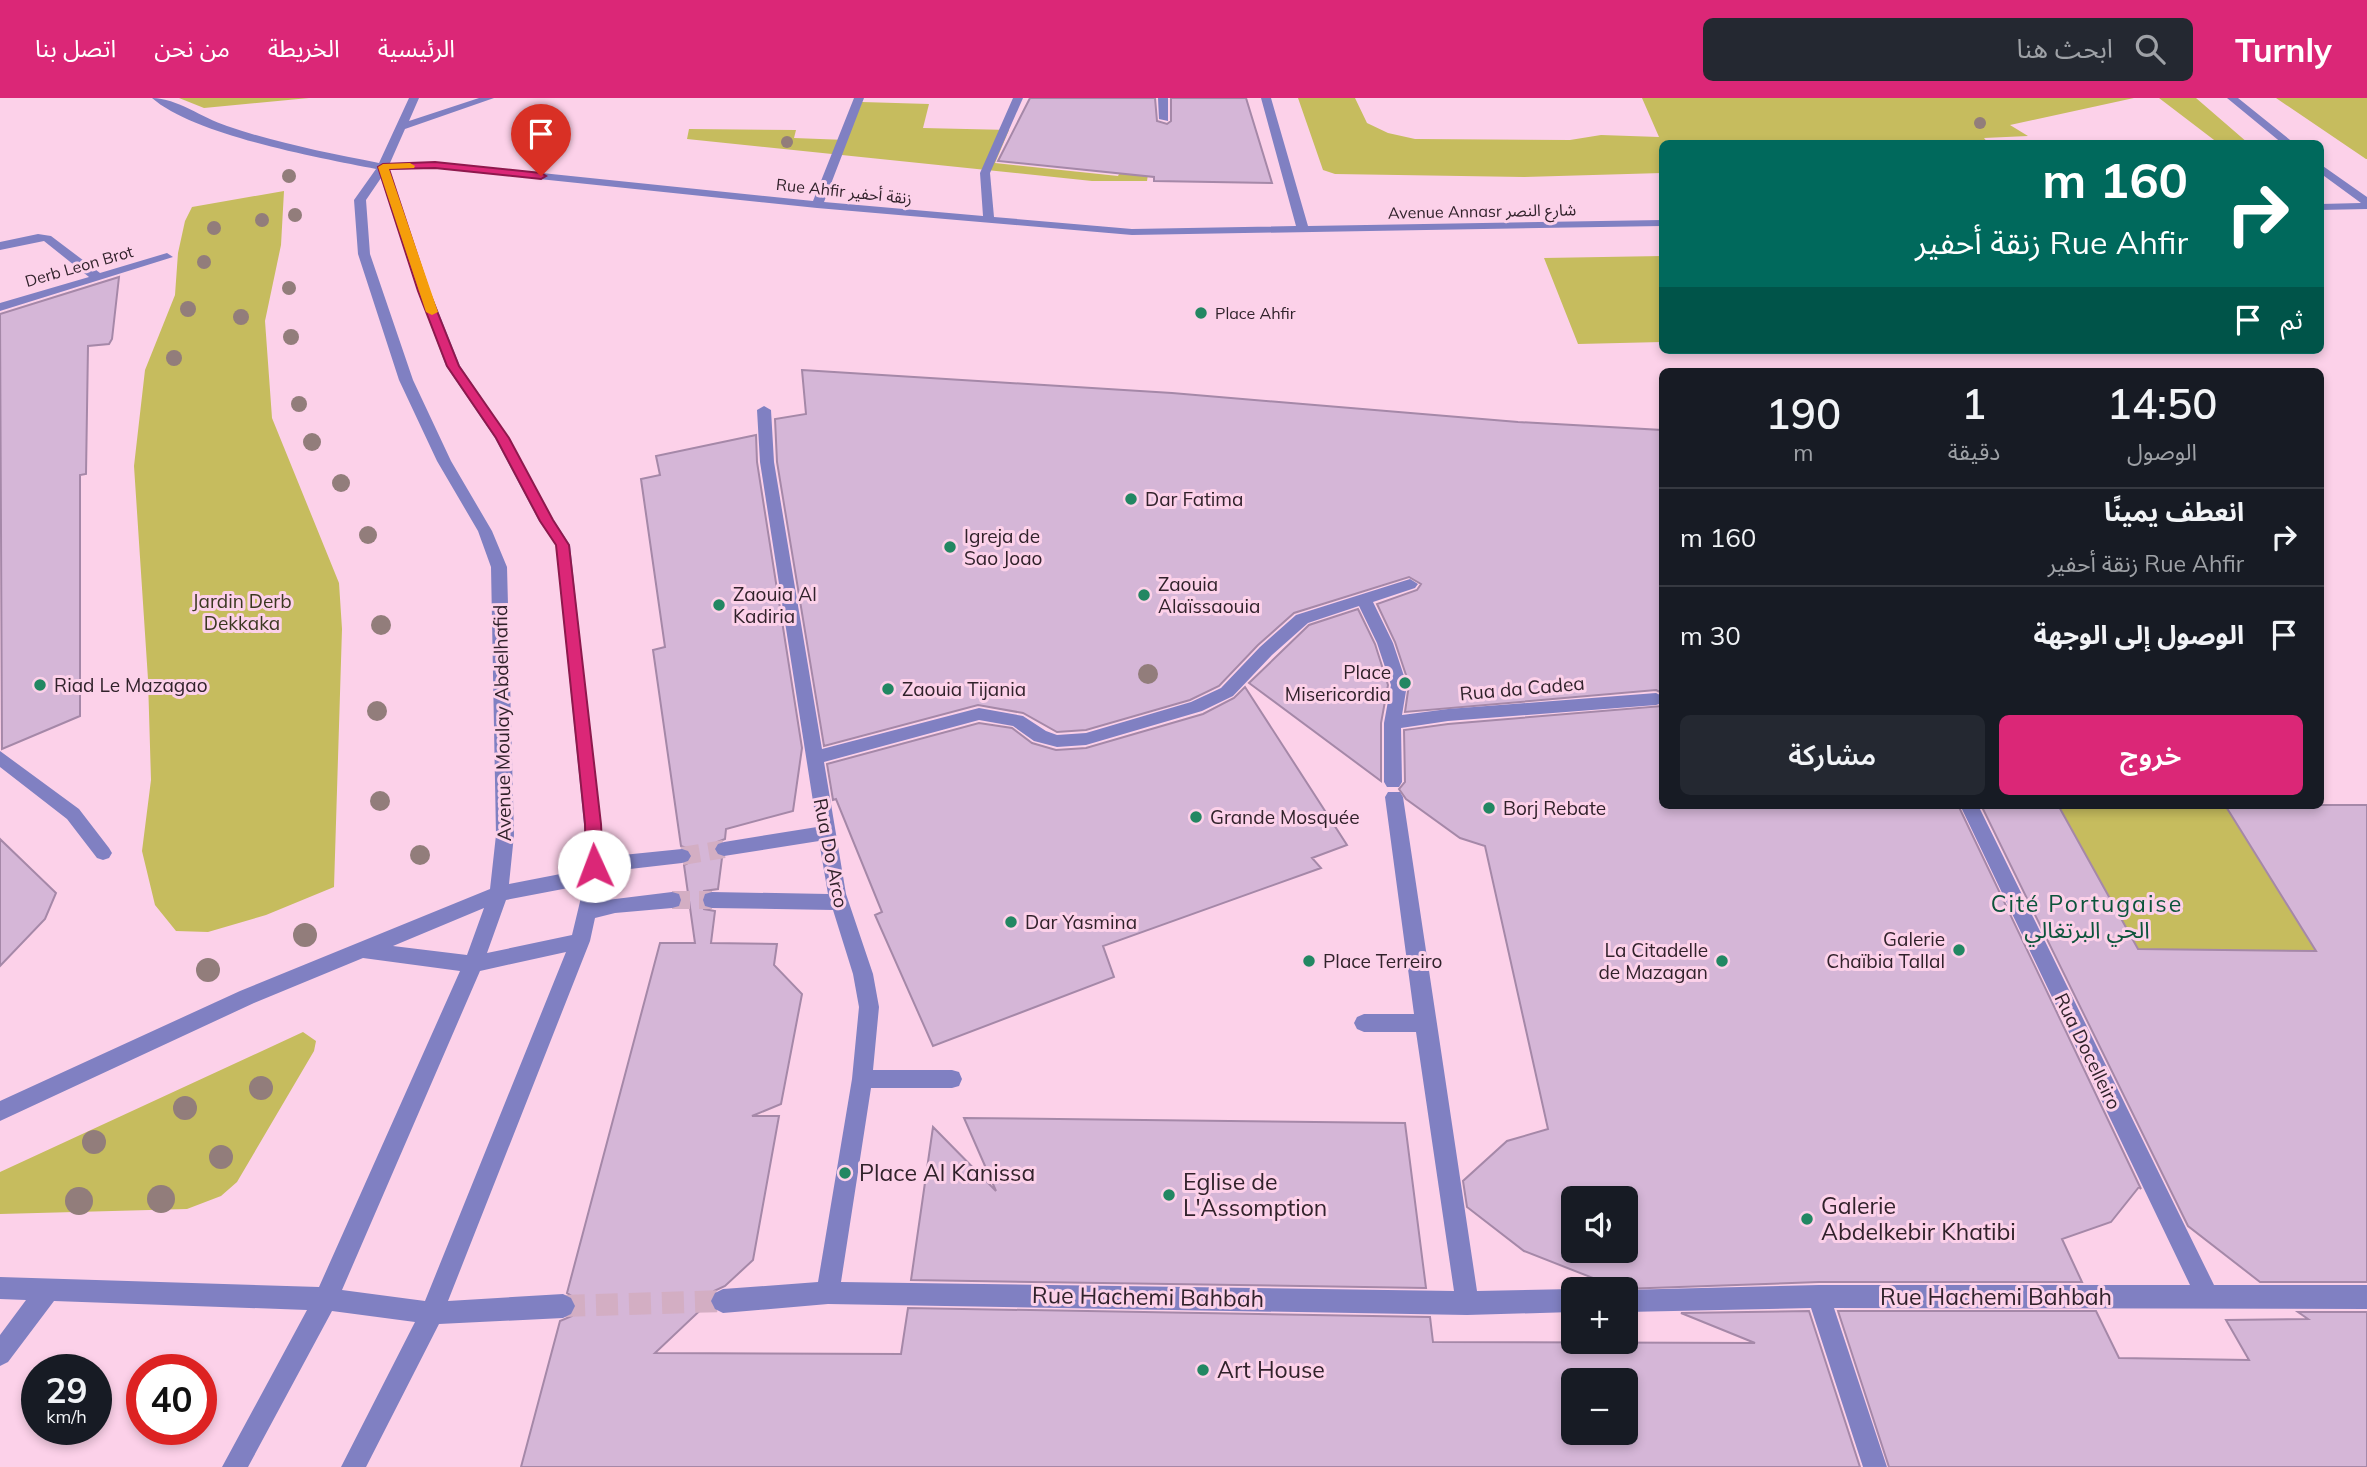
<!DOCTYPE html>
<html lang="ar">
<head>
<meta charset="utf-8">
<style>
  body { margin:0; font-family:Mulish,"Noto Sans Arabic",sans-serif; background:#242831; color:#f1f3f6; direction:rtl; height:100vh; display:flex; flex-direction:column; font-size:26px; white-space:nowrap }
  * { box-sizing:border-box; margin:0 }
  p { font-size:23px; color:#9ea1a6 }
  .icon { flex:none; width:38px; height:38px; fill:none; stroke:currentColor; stroke-width:2; stroke-linecap:round; stroke-linejoin:round }
  .map { position:relative; flex:1; overflow:hidden; direction:ltr }
  .side { position:absolute; left:1659px; top:270px; width:665px; height:441px; display:flex; flex-direction:column; background:#171b24; border-radius:10px; box-shadow:0 4px 10px #0003; direction:rtl }
  .side>* { flex:none }
  .guide { position:absolute; left:1659px; top:42px; width:665px; height:214px; border-radius:10px; box-shadow:0 4px 10px #0003; direction:rtl; background:#00695c; color:#fff; overflow:hidden }
  .buttons { position:absolute; left:1561px; top:1088px; display:grid; gap:14px }
  .buttons a { display:grid; place-items:center; width:77px; height:77px; border-radius:10px; background:#171b24; box-shadow:0 4px 10px #0003; font-size:35px }
  .speed { position:absolute; left:21px; top:1256px; display:flex; gap:14px; font-size:35px; font-weight:700; text-align:center }
  .speed>* { display:grid; place-content:center; width:91px; height:91px; border-radius:50%; background:#171b24; box-shadow:0 4px 10px #0003; line-height:1 }
  .speed small { font-size:18px; font-weight:400 }
  .speed .limit { border:10px solid #d22; background:#fff; color:#111 }
  .pin { position:absolute; display:grid; place-items:center; width:60px; height:60px; color:#fff; margin:-72px -30px; border-radius:50% 50% 50% 0; rotate:-45deg; box-shadow:0 0 7px #0007 }
  .pin .icon { rotate:45deg }
  .me { position:absolute; width:77px; margin:-38px; rotate:358deg; stroke-linejoin:round; filter:drop-shadow(0 0 5px #0008) }
  .turn { display:flex; align-items:center; gap:24px; height:147px; padding:0 21px; font-size:32px }
  .turn .icon { width:91px; height:91px; stroke-width:2.5 }
  .turn b { display:block; font-size:49px; line-height:60px }
  .then { display:flex; align-items:center; height:66px; padding:0 21px; background:#0003; gap:14px; font-size:26px }
  .eta { display:flex; justify-content:space-evenly; align-items:center; height:119px; text-align:center }
  .eta b { font-size:42px; font-weight:600; line-height:49px }
  .action { display:flex; gap:14px; margin-top:auto; padding:14px 21px }
  .action a { flex:1; height:80px; border-radius:10px; background:#db2777; color:#fff; font-size:28px; font-weight:600; line-height:80px; text-align:center }
  .action a+a { background:#242831; color:#f1f3f6 }
  ul { padding:0; list-style:none }
  li { display:flex; align-items:center; gap:21px; height:98px; padding:0 21px; border-top:2px solid #363941 }
  li div { flex:1 }
  li b { display:block; font-size:26px }
  li em { font-style:normal }
  header { display:flex; align-items:center; gap:42px; box-sizing:border-box; height:98px; padding:0 35px; background:#db2777; color:#fff }
  header strong { font-size:33px }
  nav { display:flex; gap:38px; margin-inline-start:auto; font-size:24px }
  .search { width:490px; height:63px; background:#242831; display:flex; align-items:center; gap:18px; box-sizing:border-box; padding:0 24px; border-radius:10px; color:#9ea1a6; font-size:26px }
  .map>svg:first-child { display:block }
</style>
</head>
<body>
<header>
<strong>Turnly</strong>
<div class="search"><svg class="icon" aria-label="search" viewBox="0 0 24 24"><circle cx="10" cy="10" r="6"/><path d="M15 15l6 6"/></svg>ابحث هنا</div>
<nav><a>الرئيسية</a><a>الخريطة</a><a>من نحن</a><a>اتصل بنا</a></nav>
</header>
<div class="map">
<svg width="2367" height="1369" viewBox="0 0 2367 1369">
  <rect width="100%" height="100%" fill="#fcd1e9"/>
  <path fill="#c6bc5e" d="M179,0H309L204,10Z
    M1298,0H1355L1367,25L1388,35L1415,41L1570,42L1601,37L1659,39L1642,0H2134L2010,27L2028,38L1984,40L1988,45L1662,46V75L1524,79L1335,76L1323,72Z
    M2159,0H2196L2248,45H2218Z
    M2276,0H2367V61H2366Z
    M862,4L929,6L923,30L1009,32L995,65L1118,78L1120,74L1148,76L1147,83H1092L687,41L689,31L796,32L794,40L846,42Z
    M284,93L281,147L265,223L272,320L339,485L342,531L334,789L266,817L208,834L176,833L155,807L142,753L151,682L148,581L134,368L145,272L175,197L178,155L185,123L192,109Z
    M1662,158V244L1578,246L1544,160Z
    M2058,707H2210L2253,712L2269,778L2316,853L2138,851Z
    M303,934L316,943L314,953L237,1084L221,1098L187,1111L0,1116V1074Z"/>
  <path fill="#d5b6d7" stroke="#a588a8" stroke-width="2" fill-rule="evenodd" d="M1030,0H1155L1157,23L1167,26L1171,23V0H1246L1272,85L1154,83V79L998,63Z
    M119,179L112,241L109,246L88,248L86,376L80,377V618L2,651L0,216Z
    M802,272L1172,295L1518,324L1662,332V595L1656,592L1405,614L1409,586L1395,544L1377,506L1417,492L1421,486L1409,479L1294,515L1258,547L1219,588L1190,602L1086,632L1057,634L1023,615L978,607L824,648L777,364L775,321L806,316Z
    M756,337L757,364L802,650L793,713L726,731L725,741L717,744L713,750L716,757L722,760L718,791L704,793L701,803L704,811L715,813L711,845L777,846L774,867L802,896L781,1006L752,1018H779L753,1162L725,1188L714,1193L709,1204L655,1255L901,1256L908,1210L1430,1219L1433,1244L1755,1245L1681,1215L1809,1213L1860,1369H521L560,1223L572,1218L577,1209L573,1199L567,1195L660,845H695L684,767L690,764L693,757L689,751L681,748L653,552L665,549L641,381L660,377L656,358ZM1573,1283H1626V1335H1573Z
    M1358,511L1375,546L1388,587L1381,625V683L1249,585L1309,527Z
    M1245,589L1347,747L1312,760L1321,770L1103,848L1114,879L933,948L875,817L882,814L836,701L833,702L827,666L979,625L1012,630L1032,645L1056,652L1086,650L1203,616L1234,600Z
    M1662,608V707H1958L2141,1091L2139,1089L2111,1124L2062,1141L2082,1184H1819L1621,1191L1524,1153L1467,1109L1463,1083L1507,1043L1548,1031L1485,748L1460,740L1406,701L1399,691L1405,684L1404,632L1448,626ZM1573,1101H1626V1153H1573Z
    M1981,707H2058L2138,851L2316,853L2225,707H2367V1184H2260L2188,1128Z
    M0,741L56,795L45,821L0,868Z
    M964,1020L1405,1025L1426,1190L911,1182L933,1029L996,1093Z
    M1838,1213H2096L2119,1260L2249,1262L2226,1222L2308,1221L2298,1214H2367V1369H1889Z"/>
  <g fill="none" stroke-linecap="round" stroke-linejoin="round">
    <path stroke="#d3aec3" stroke-width="18" stroke-dasharray="18 9" stroke-linecap="butt" d="M682,758L724,751
      M672,802H712"/>
    <path stroke="#d3aec3" stroke-width="22" stroke-dasharray="22 11" stroke-linecap="butt" d="M563,1208L723,1203"/>
    <path fill="#8080c2" fill-rule="evenodd" d="M152,0C177,0 202,20 227,28C276,45 328,55 379,65L409,0H419L409,23L479,0H494L405,31L390,65L435,64L813,103L854,0H864L824,104L983,118L980,75L1013,0H1023L990,75L994,119L1132,131L1296,128L1261,0H1271L1308,128L1662,122V128L1132,137L817,110L435,70L389,72L430,193L460,268L509,340L553,421L570,447L603,759L682,751L688,753L691,758L688,763L682,765L604,774L599,803L672,794L679,796L681,802L679,808L672,810L615,815L595,820L590,843L448,1203L563,1196L571,1200L575,1208L571,1216L563,1220L439,1226L366,1369H341L415,1224L332,1213L248,1369H222L307,1212L54,1203L8,1264L0,1268V1237L26,1202L0,1201V1179L319,1189L460,873L363,860L254,905L0,1023V1003L240,893L490,791L496,737L491,469L478,433L437,363L399,282L358,156L354,102L376,71C319,60 194,37 152,0ZM381,80L418,193L446,268L495,340L539,423L556,447L584,726L586,771L509,786L514,737L507,469L492,433L451,363L413,282L370,156L366,102ZM584,787L572,837L487,855L506,802ZM484,810L467,857L393,848ZM566,854L425,1203L342,1192L480,873Z
      M1158,0H1168V23L1159,21Z
      M2227,0H2238L2295,46H2283Z
      M2320,66L2367,99V111L2320,112V106L2361,105L2320,75Z
      M38,136L51,138L100,175L167,155L173,159L0,213V205L89,179L44,143L0,152V144Z
      M764,308L771,312L774,364L822,651L979,610L1023,618L1046,633L1057,637L1086,635L1191,604L1221,590L1260,549L1296,517L1410,481L1418,486L1415,490L1373,504L1393,545L1407,587L1402,617L1448,611L1656,595L1662,598V605L1656,607L1448,623L1401,630L1402,684L1399,689H1387L1384,684V625L1391,587L1377,545L1359,508L1308,525L1272,557L1233,598L1202,613L1086,647L1057,649L1034,643L1013,628L979,622L824,664L846,796L873,876L879,909L873,972H952L959,974L962,981L959,988L952,990H871L841,1184L1454,1193L1416,934H1364L1357,931L1354,925L1357,919L1364,916H1414L1385,699L1388,694H1400L1403,699L1477,1193L1573,1191V1214L1467,1217L828,1206L723,1215L715,1211L711,1203L715,1195L723,1191L818,1184L852,981L859,909L853,876L833,812L712,810L705,808L703,802L705,796L712,794L828,796L819,743L724,758L718,756L715,751L718,746L724,744L817,729L760,364L757,312Z
      M0,653L79,711L109,750L112,755L109,760L103,762L97,760L67,721L0,669Z
      M1960,707H1978L2214,1187H2367V1211L1834,1210L1887,1369H1863L1811,1210L1626,1214V1192H1623L1819,1187H2190Z"/>
  </g>
  <g fill="#927d7b">
    <circle cx="1980" cy="25" r="6"/>
    <circle cx="787" cy="44" r="6"/>
    <circle cx="289" cy="78" r="7"/>
    <circle cx="295" cy="117" r="7"/>
    <circle cx="262" cy="122" r="7"/>
    <circle cx="214" cy="130" r="7"/>
    <circle cx="204" cy="164" r="7"/>
    <circle cx="289" cy="190" r="7"/>
    <circle cx="188" cy="211" r="8"/>
    <circle cx="241" cy="219" r="8"/>
    <circle cx="291" cy="239" r="8"/>
    <circle cx="174" cy="260" r="8"/>
    <circle cx="299" cy="306" r="8"/>
    <circle cx="312" cy="344" r="9"/>
    <circle cx="341" cy="385" r="9"/>
    <circle cx="368" cy="437" r="9"/>
    <circle cx="381" cy="527" r="10"/>
    <circle cx="1148" cy="576" r="10"/>
    <circle cx="377" cy="613" r="10"/>
    <circle cx="380" cy="703" r="10"/>
    <circle cx="420" cy="757" r="10"/>
    <circle cx="305" cy="837" r="12"/>
    <circle cx="208" cy="872" r="12"/>
    <circle cx="261" cy="990" r="12"/>
    <circle cx="185" cy="1010" r="12"/>
    <circle cx="94" cy="1044" r="12"/>
    <circle cx="221" cy="1059" r="12"/>
    <circle cx="161" cy="1101" r="14"/>
    <circle cx="79" cy="1103" r="14"/>
  </g>
  <path fill="#db2777" stroke="#8e194d" stroke-width="2" d="M435,64L541,75L546,78L541,81L435,70L389,71L429,193L459,268L509,340L553,422L569,447L601,726L603,768L600,773H589L586,768L585,726L556,447L540,423L496,340L447,268L418,193L378,69L383,66Z"/>
  <path fill="#f59e0b" d="M410,65L415,68L414,70L389,71L438,214L432,217L426,214L378,69L383,66Z"/>
  <g fill="#228762" stroke="#fcd1e9" stroke-width="2.5">
    <circle cx="1201" cy="215" r="7"/>
    <circle cx="1131" cy="401" r="7"/>
    <circle cx="950" cy="449" r="7"/>
    <circle cx="1144" cy="497" r="7"/>
    <circle cx="719" cy="507" r="7"/>
    <circle cx="1405" cy="585" r="7"/>
    <circle cx="40" cy="587" r="7"/>
    <circle cx="888" cy="591" r="7"/>
    <circle cx="1489" cy="710" r="7"/>
    <circle cx="1196" cy="719" r="7"/>
    <circle cx="1011" cy="824" r="7"/>
    <circle cx="1959" cy="852" r="7"/>
    <circle cx="1309" cy="863" r="7"/>
    <circle cx="1722" cy="863" r="7"/>
    <circle cx="845" cy="1075" r="7"/>
    <circle cx="1169" cy="1097" r="7"/>
    <circle cx="1807" cy="1121" r="7"/>
    <circle cx="1203" cy="1272" r="7"/>
  </g>
  <g text-anchor="middle" stroke-width="6" stroke-linejoin="round" paint-order="stroke">
    <g font-size="16" fill="#31222b" stroke="#fcd1e9">
      <text transform="translate(844 93) rotate(6)" y="6">Rue Ahfir زنقة أحفير</text>
      <text transform="translate(1482 113) rotate(-1)" y="6">Avenue Annasr شارع النصر</text>
      <text transform="translate(79 168) rotate(-16)" y="6">Derb Leon Brot</text>
    </g>
    <g font-size="16" fill="#31222b" stroke="#fcd1e9" text-anchor="start">
      <text x="1215" y="221">Place Ahfir</text>
    </g>
    <g font-size="19" fill="#31222b" stroke="#fcd1e9" text-anchor="start">
      <text x="1145" y="408">Dar Fatima</text>
      <text x="964" y="445">Igreja de<tspan x="964" dy="22">Sao Joao</tspan></text>
      <text x="1158" y="493">Zaouia<tspan x="1158" dy="22">Alaïssaouia</tspan></text>
      <text x="733" y="503">Zaouia Al<tspan x="733" dy="22">Kadiria</tspan></text>
      <text x="1391" y="581" text-anchor="end">Place<tspan x="1391" dy="22">Misericordia</tspan></text>
      <text x="54" y="594">Riad Le Mazagao</text>
      <text x="902" y="598">Zaouia Tijania</text>
      <text x="1503" y="717">Borj Rebate</text>
      <text x="1210" y="726">Grande Mosquée</text>
      <text x="1025" y="831">Dar Yasmina</text>
      <text x="1945" y="848" text-anchor="end">Galerie<tspan x="1945" dy="22">Chaïbia Tallal</tspan></text>
      <text x="1708" y="859" text-anchor="end">La Citadelle<tspan x="1708" dy="22">de Mazagan</tspan></text>
      <text x="1323" y="870">Place Terreiro</text>
    </g>
    <g font-size="19" fill="#3b3821" stroke="#fcd1e9">
      <text x="242" y="510">Jardin Derb<tspan x="242" dy="22">Dekkaka</tspan></text>
    </g>
    <g font-size="19" fill="#31222b" stroke="#fcd1e9">
      <text transform="translate(1522 590) rotate(-5)" y="7">Rua da Cadea</text>
      <text transform="translate(502 625) rotate(-91)" y="7">Avenue Moulay Abdelhafid</text>
      <text transform="translate(831 755) rotate(79)" y="7">Rua Do Arco</text>
      <text transform="translate(2088 953) rotate(64)" y="7">Rua Docelleiro</text>
    </g>
    <g font-size="23" letter-spacing="2" fill="#0c543b" stroke="#fcd1e9">
      <text x="2087" y="814">Cité Portugaise<tspan x="2087" dy="26">الحي البرتغالي</tspan></text>
    </g>
    <g font-size="23" fill="#31222b" stroke="#fcd1e9" text-anchor="start">
      <text x="859" y="1083">Place Al Kanissa</text>
      <text x="1183" y="1092">Eglise de<tspan x="1183" dy="26">L'Assomption</tspan></text>
      <text x="1821" y="1116">Galerie<tspan x="1821" dy="26">Abdelkebir Khatibi</tspan></text>
      <text x="1217" y="1280">Art House</text>
    </g>
    <g font-size="23" fill="#31222b" stroke="#fcd1e9">
      <text transform="translate(1148 1199) rotate(1)" y="8">Rue Hachemi Bahbah</text>
      <text x="1996" y="1207">Rue Hachemi Bahbah</text>
    </g>
  </g>
</svg>
<div class="buttons">
<a><svg class="icon" aria-label="sound" viewBox="0 0 24 24"><path d="M4 9h4l5-4v14l-5-4H4zM17 9q2 3 0 6"/></svg></a>
<a>+</a>
<a>−</a>
</div>
<div class="speed"><div>29<small>km/h</small></div><div class="limit">40</div></div>
<div class="pin" style="left:541px;top:78px;background:#d93025"><svg class="icon" aria-label="arrive" viewBox="0 0 24 24"><path d="M6 21V4h12l-3 4 3 4H6"/></svg></div>
<svg class="me" style="left:594px;top:768px" viewBox="-20 -20 40 40"><circle r="19" fill="#fff"/><path d="M0-13L10 11 0 6-10 11z" fill="#db2777"/></svg>
<div class="guide">
<div class="turn"><svg class="icon" aria-label="right" viewBox="0 0 24 24"><path d="M7 20v-9h11M14 6l5 5-5 5"/></svg><div><b>160 m</b>Rue Ahfir زنقة أحفير</div></div>
<div class="then">ثم<svg class="icon" aria-label="arrive" viewBox="0 0 24 24"><path d="M6 21V4h12l-3 4 3 4H6"/></svg></div>
</div>
<section class="side">
<div class="eta">
<div><b>14:50</b><p>الوصول</p></div>
<div><b>1</b><p>دقيقة</p></div>
<div><b>190</b><p>m</p></div>
</div>
<ul>
<li><svg class="icon" aria-label="right" viewBox="0 0 24 24"><path d="M7 20v-9h11M14 6l5 5-5 5"/></svg><div><b>انعطف يمينًا</b><p>Rue Ahfir زنقة أحفير</p></div><em>160 m</em></li>
<li><svg class="icon" aria-label="arrive" viewBox="0 0 24 24"><path d="M6 21V4h12l-3 4 3 4H6"/></svg><div><b>الوصول إلى الوجهة</b></div><em>30 m</em></li>
</ul>
<div class="action"><a>خروج</a><a>مشاركة</a></div>
</section>
</div>
</body>
</html>
